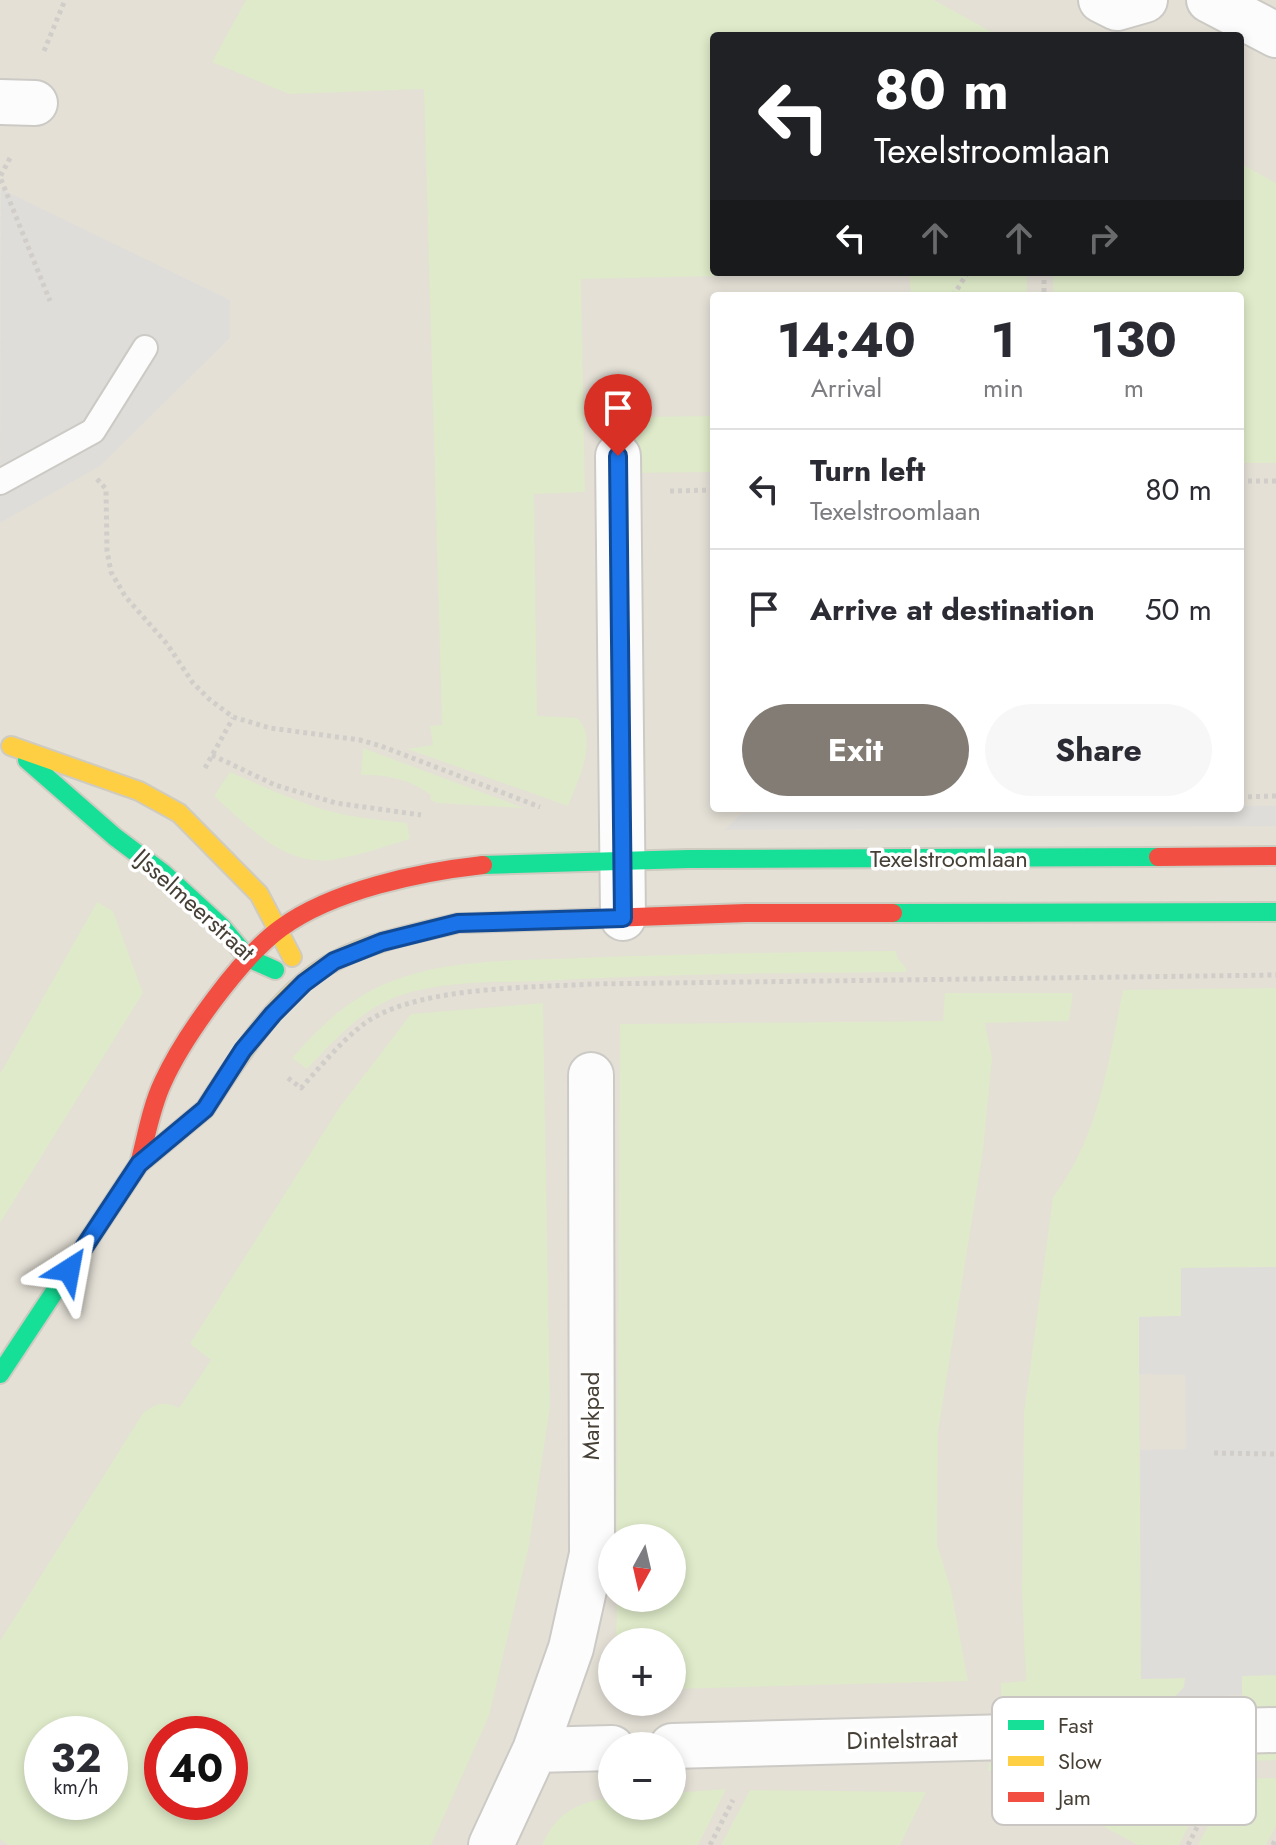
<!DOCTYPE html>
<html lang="en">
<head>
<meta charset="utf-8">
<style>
  body { margin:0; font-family:Jost,sans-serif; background:#f7f7f7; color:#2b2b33; height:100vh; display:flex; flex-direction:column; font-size:30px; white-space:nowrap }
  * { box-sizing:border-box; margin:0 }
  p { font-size:26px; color:#7c7c81 }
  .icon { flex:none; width:44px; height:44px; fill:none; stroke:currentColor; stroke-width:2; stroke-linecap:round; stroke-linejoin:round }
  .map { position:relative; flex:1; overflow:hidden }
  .drawer { position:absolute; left:710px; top:292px; width:534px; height:520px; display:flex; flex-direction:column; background:#fff; border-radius:8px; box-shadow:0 4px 12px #0003 }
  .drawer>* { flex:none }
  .hud { position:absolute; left:710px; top:32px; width:534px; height:244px; border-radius:8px; box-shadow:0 4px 12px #0003; background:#202124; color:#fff; overflow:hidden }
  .needle { width:52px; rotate:188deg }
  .tools { position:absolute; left:598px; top:1524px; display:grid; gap:16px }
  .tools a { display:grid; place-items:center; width:88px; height:88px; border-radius:50%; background:#fff; box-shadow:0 4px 12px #0003; font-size:40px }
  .speed { position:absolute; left:24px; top:1716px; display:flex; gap:16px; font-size:40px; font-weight:700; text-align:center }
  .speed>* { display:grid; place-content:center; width:104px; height:104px; border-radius:50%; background:#fff; box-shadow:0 4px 12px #0003; line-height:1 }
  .speed small { font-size:20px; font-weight:400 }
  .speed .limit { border:12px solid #d22; background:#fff; color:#111 }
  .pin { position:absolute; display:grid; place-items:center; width:68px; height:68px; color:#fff; margin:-82px -34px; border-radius:50% 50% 50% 0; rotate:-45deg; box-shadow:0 0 8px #0007 }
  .pin .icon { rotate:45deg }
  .me { position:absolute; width:88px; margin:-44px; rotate:34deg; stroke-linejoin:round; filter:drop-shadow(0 0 6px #0008) }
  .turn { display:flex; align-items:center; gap:28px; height:168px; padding:0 32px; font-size:36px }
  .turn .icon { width:104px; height:104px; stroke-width:2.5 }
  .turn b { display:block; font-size:56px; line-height:68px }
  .lanes { display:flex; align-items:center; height:76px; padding:0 32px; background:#0003; justify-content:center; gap:40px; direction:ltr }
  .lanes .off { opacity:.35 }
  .eta { display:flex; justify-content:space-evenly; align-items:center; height:136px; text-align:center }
  .eta b { font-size:48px; font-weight:700; line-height:56px }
  .button { display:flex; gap:16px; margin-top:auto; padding:16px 32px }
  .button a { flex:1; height:92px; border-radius:48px; background:#827c74; color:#fff; font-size:32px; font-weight:700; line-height:92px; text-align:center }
  .button a+a { background:#f7f7f7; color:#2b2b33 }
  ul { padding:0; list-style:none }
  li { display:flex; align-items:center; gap:24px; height:120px; padding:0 32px; border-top:2px solid #e1e1e2 }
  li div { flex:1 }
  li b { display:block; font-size:30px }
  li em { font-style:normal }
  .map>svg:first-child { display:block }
</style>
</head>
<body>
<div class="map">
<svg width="1276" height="1845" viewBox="0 0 1276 1845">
  <rect width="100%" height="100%" fill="#f0eee9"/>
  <path fill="#e4e0d6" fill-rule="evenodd" d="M0,0H1276V1845H0ZM714,36H1240V272H714ZM714,296H1240V808H714ZM612,1538H672V1598H612ZM612,1642H672V1702H612ZM42,1734H110V1802H42ZM162,1734H230V1802H162ZM612,1746H672V1806H612Z"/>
  <path fill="#deeac9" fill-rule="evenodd" d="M246,0H934L999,36H714V272H1027V296H911L909,272L581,279L585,492L534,494L537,716L577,718C600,738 577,783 568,806L407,749L433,745L430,726L442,725L424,89L289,94L212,62Z
    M1240,163L1276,183V463H1240V296H1053V272H1240Z
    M714,416V472L635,473V417Z
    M363,748L524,808L437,803L430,800L431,795C411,780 387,774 361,775Z
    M230,772C260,785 290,799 322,809C350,817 379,820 407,823L410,839C386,846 362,855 337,859C286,869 249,827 214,796Z
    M97,902L113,911L143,993L0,1223V1074Z
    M896,951L897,957L906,968V972C785,973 663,974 541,981C492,983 438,980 391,999C358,1013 332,1043 307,1069L292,1058C321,1025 350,997 392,981C451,958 517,961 579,958C685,954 790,952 896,951Z
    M1276,988V1267L1181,1268V1316L1139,1317L1141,1679L1186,1678L1184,1687L1174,1698L1170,1714L1092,1717L1073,1700L1019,1703L1001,1721V1683L1026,1681L1022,1591L1024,1413L1053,1197C1099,1137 1108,1062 1123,990Z
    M945,993H1073L1069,1021L985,1023L992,1058L983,1151L938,1432L937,1544L951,1589L968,1681L672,1689V1642H616L617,1598H672V1538H617L620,1024L943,1021Z
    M543,1003L550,1407L529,1546L489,1716L431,1845H9L0,1839V1641L143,1413C157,1403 164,1401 179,1408L211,1360L190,1344L339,1108L411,1014ZM42,1734H110V1802H42ZM162,1734H230V1802H162Z
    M1276,1675V1712H1255L1254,1707L1242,1695V1676Z
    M1276,1752V1760L988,1771L989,1763Z
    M1276,1778V1826L1266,1845H1198L1232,1779Z
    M1212,1781L1179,1845H1138L1026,1785Z
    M726,1789L698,1845H542C556,1813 578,1801 612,1798V1806H672V1793Z
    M750,1790L926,1792L900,1845H721Z"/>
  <path fill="#dfddd9" d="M1,189L230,300V338L100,466L0,523Z
    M1240,806H1276V826L724,830L742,813Z
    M1276,1267V1675L1242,1676V1695L1174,1698L1184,1687L1185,1678L1141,1679L1140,1450L1186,1449L1185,1375L1139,1374V1317L1181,1316V1268Z"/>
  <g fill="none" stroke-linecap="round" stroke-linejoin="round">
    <defs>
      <path id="lane" d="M0,482L93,431L145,348"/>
      <path id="street" d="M1101,0L1117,8L1145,0
        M1209,0L1276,35
        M0,102L35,103
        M618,456L623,918
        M672,1746L1276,1730
        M535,1750L612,1748
        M491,1845L535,1750L571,1648L592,1554L591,1075"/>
      <path id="fast" d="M27,760L115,837L163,873L222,927L248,958L275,970
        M483,865L688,859L1158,857
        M893,913L1276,912
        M0,1374L139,1164L205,1109L216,1092"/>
      <path id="slow" d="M11,746L139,791L179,813L259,894L292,957
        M216,1092C246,1046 285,987 335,961C372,941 417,933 458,923H470"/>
      <path id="jam" d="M1158,857L1276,856
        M470,923L746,913H893
        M139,1164C146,1138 151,1107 163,1082C184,1036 241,957 281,928C333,890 420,872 483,865"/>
    </defs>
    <use href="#lane" stroke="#cccac5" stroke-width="28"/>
    <use href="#street" stroke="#cccac5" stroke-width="48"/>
    <use href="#fast" stroke="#cfcbc0" stroke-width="22"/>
    <use href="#slow" stroke="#cfcbc0" stroke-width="22"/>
    <use href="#jam" stroke="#cfcbc0" stroke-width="22"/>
    <path stroke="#d1ceca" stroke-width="5" stroke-dasharray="4 4" stroke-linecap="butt" d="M44,51L65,0
      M10,158L0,177L50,301
      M1044,272V296
      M953,296L968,272
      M97,479L106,489L107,551L111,572L125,596L167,644L193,683L209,699L233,717L270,728L360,740L381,746L540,807
      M1240,481H1276
      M670,491L714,490
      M212,755L275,785L336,803L421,815
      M205,768L233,718
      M1240,797L1276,796
      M288,1078L301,1088C320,1067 339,1044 360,1027C409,986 529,988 592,984L1276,975
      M1214,1453L1276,1454
      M710,1845L733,1800
      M1188,1845L1218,1786
      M1273,1845L1276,1838"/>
    <use href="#lane" stroke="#fdfcfc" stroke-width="24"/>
    <use href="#street" stroke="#fdfcfc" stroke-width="44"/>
    <use href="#fast" stroke="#16e098" stroke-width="18"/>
    <use href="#slow" stroke="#ffcf43" stroke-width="18"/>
    <use href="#jam" stroke="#f24e42" stroke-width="18"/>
  </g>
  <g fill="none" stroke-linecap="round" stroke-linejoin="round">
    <defs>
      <path id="route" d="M69,1270L139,1164L205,1109L243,1050L273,1014L304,983L334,961L382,942L458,923L623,918L618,456"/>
    </defs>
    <use href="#route" stroke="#114b97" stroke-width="20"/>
    <use href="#route" stroke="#1a73e8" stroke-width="14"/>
  </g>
  <g text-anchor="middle" stroke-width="7" stroke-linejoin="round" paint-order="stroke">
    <g font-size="24" fill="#463f35" stroke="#fff">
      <text x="949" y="867">Texelstroomlaan</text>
      <text transform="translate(194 905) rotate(42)" y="8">IJsselmeerstraat</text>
      <text transform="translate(591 1416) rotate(-90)" y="8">Markpad</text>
      <text transform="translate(902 1740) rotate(-1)" y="8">Dintelstraat</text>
    </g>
  </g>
  <rect x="992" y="1697" width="264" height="128" rx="12" fill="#fff" stroke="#c8c5c2" stroke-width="2"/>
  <rect x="1008" y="1720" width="36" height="10" fill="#16e098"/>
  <rect x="1008" y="1756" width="36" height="10" fill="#ffcf43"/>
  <rect x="1008" y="1792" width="36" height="10" fill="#f24e42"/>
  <g font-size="22" fill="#463f35">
    <text x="1058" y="1733">Fast</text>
    <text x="1058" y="1769">Slow</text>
    <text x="1058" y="1805">Jam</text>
  </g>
</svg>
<div class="tools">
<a><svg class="needle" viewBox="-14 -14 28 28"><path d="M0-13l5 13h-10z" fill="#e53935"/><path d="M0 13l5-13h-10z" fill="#7c7c81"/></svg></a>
<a>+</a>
<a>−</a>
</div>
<div class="speed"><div>32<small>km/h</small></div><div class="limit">40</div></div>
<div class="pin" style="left:618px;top:456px;background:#d93025"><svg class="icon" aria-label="arrive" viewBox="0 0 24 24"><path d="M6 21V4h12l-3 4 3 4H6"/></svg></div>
<svg class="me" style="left:69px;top:1270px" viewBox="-20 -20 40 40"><path d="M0-17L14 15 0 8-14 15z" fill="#1a73e8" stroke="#fff" stroke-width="4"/></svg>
<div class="hud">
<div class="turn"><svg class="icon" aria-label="left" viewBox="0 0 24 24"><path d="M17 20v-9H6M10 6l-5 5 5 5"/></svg><div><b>80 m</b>Texelstroomlaan</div></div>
<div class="lanes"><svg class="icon" aria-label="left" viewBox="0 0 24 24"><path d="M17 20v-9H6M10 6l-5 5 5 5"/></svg><svg class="icon off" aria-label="ahead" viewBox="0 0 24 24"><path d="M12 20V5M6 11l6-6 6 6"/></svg><svg class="icon off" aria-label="ahead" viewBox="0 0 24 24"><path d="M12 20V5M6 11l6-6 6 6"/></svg><svg class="icon off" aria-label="right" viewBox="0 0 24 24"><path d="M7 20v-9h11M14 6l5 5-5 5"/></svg></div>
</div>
<section class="drawer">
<div class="eta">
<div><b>14:40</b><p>Arrival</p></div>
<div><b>1</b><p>min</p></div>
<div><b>130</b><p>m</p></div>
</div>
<ul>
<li><svg class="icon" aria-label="left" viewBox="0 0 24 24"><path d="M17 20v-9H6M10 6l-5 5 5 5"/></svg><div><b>Turn left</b><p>Texelstroomlaan</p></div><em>80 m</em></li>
<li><svg class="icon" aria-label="arrive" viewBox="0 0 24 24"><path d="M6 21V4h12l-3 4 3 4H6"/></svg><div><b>Arrive at destination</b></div><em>50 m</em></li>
</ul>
<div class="button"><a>Exit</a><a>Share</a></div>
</section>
</div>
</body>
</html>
